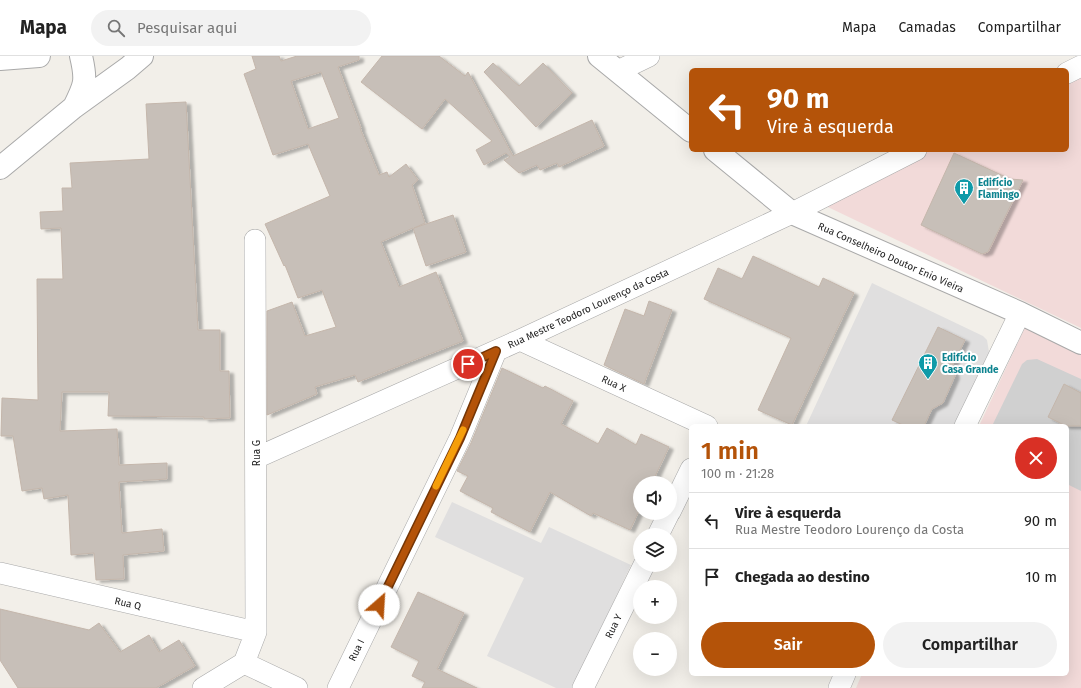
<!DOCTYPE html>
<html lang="pt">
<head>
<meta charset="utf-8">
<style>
  body { margin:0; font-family:"Fira Sans",sans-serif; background:#f2f2f2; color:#222; height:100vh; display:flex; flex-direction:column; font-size:15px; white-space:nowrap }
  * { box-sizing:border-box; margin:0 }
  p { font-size:13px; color:#767676 }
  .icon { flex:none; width:22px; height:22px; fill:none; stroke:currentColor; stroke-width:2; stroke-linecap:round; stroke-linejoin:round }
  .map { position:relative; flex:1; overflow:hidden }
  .panel { position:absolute; left:689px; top:368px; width:380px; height:252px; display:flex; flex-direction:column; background:#fff; border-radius:6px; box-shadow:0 4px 16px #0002 }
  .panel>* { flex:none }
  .banner { position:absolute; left:689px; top:12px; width:380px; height:84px; border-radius:6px; box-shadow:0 4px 16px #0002; background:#b45309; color:#fff; overflow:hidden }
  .buttons { position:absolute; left:633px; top:420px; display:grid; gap:8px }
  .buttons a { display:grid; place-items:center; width:44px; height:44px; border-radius:50%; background:#fff; box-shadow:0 4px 16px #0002; font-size:20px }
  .pin { position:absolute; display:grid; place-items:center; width:34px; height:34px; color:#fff; margin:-17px; border:2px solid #fff; border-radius:50%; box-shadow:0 1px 4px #0007 }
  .me { position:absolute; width:44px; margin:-22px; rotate:26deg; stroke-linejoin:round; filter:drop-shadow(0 0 3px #0008) }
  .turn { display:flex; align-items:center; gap:14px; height:84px; padding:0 12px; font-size:18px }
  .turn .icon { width:52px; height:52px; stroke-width:2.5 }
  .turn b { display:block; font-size:28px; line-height:34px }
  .round { display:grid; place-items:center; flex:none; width:42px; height:42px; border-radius:21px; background:#f2f2f2 }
  .summary { display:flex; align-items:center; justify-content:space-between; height:68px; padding:0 12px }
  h1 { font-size:24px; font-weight:600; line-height:30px; color:#b45309 }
  .button { display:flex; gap:8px; margin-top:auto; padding:8px 12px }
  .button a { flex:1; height:46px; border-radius:24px; background:#b45309; color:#fff; font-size:16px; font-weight:600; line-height:46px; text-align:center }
  .button a+a { background:#f2f2f2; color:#222 }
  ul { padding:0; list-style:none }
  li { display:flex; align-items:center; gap:12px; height:56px; padding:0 12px; border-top:1px solid #e0e0e0 }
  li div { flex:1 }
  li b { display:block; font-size:15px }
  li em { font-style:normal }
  header { display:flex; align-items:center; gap:24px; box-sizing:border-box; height:56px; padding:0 20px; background:#fff; border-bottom:1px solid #e0e0e0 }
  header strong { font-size:19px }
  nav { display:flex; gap:22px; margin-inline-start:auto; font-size:14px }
  .search { width:280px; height:36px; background:#f2f2f2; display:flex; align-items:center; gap:10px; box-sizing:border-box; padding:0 14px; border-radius:22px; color:#767676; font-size:15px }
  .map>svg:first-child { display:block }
</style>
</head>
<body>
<header>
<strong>Mapa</strong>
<div class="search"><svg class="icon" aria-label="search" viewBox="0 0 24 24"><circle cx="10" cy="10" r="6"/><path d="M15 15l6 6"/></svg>Pesquisar aqui</div>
<nav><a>Mapa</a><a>Camadas</a><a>Compartilhar</a></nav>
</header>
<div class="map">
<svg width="1081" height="632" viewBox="0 0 1081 632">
  <defs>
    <filter id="shadow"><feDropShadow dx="4.5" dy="2.5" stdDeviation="1" flood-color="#0004"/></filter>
  </defs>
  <rect width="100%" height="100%" fill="#f2efe9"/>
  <path fill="#e0dfdf" d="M872,227L983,280L987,284L989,296L954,370H806Z
    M452,446L541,487L549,471L631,509L573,632H556L487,600L524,522L435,481Z"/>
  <path fill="#f2dad9" d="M1081,11V272L809,142L909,94H1067V18Z
    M1027,267L1081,292V632H856L862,618H1067V370H979Z"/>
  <path fill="#d0d0d0" d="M1037,303L1081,323V435L1067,428V370H992L1022,308L1027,304Z"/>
  <path fill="#c7bfb8" stroke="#c4b6ab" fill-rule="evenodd" filter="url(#shadow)" d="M252,0H279L281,5L297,0H359V4L338,11L361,72H360L379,119L387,116L389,121L406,108L418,124L412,129L425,167L414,172L453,159L466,196L426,210L413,172L381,186L399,231L436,216L463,285L358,326L355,319L315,331L317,338L267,359V255L292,246L305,280L336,271L322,234L298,242L285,209L284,210L265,168L330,140L308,88L273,99L244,18L256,13ZM321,16L339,62L308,73L291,25Z
    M382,0H439L465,20L468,16L513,100L592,64L604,90L559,111L557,107L540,114L537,109L519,117L504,104L510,101L506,97L484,109L476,94L492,85L445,43L422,73L361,26Z
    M493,7L519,30L543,7L572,37L536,71L484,16Z
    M186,46L198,274H220V315H229L230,362L204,363V361L108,360L109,336H62L60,375L117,373L119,409L167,407V423L119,426L122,477L162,473L164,495L123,499L124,523L96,524L94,497L71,499L68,439L44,443L42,432L22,435L13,380H1L2,342L38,344L37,223H63L61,172L41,173L40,156L63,155L62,132H72L70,107L149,103L146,48Z
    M954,97L1010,123L1023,124L988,196L982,198L921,169Z
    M753,200L819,231L823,222L854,237L792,369L758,354L791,282L704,243L718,212L742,223Z
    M649,245L672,254L644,328L604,309L625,253L644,260Z
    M938,271L965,284L952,310L955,320L943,347L932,353L924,370H905L892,364Z
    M502,312L543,332L545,330L573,345L561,368L598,388L607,372L636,389L641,378L669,391L652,427H640V453L630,474L593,457L591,460L550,436L530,476L491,456L493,452L460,435L468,420L457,415L471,387Z
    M1064,328L1081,337V370H1066L1048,361Z
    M418,536L464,557L437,613L477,632H422L425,626L412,620L419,605L391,591Z
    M0,553L89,574L99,567L120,596L149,579L159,596L179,584L195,610L156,632H18L0,604Z"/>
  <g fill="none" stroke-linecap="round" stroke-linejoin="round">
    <defs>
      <path id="minor" d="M618,15L649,0
        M1067,17L1081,10
        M520,284L707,370
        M965,370L1020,257
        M256,402L520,284L792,157L916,94
        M670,456L691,413
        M658,479L669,457
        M0,517L256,576
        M244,607L256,576L255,184
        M244,607L297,632
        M203,632L244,607
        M338,632L460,382L496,295
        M583,632L644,509
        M839,632L845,618"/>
      <path id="tertiary" d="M599,0L691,75
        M0,3L39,0
        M74,51C85,29 87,25 81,0
        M715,94L792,157L1020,257L1081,287
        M0,112L74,51L128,12L142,0"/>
    </defs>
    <use href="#minor" stroke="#a9a9a9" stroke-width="22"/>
    <use href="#tertiary" stroke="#a9a9a9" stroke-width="24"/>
    <use href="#minor" stroke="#fff" stroke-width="21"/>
    <use href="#tertiary" stroke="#fff" stroke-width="22"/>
  </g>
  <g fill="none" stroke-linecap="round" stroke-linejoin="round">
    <defs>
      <path id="route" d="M379,549L460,382L496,295L468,308"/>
    </defs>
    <use href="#route" stroke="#753606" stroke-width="10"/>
    <use href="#route" stroke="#b45309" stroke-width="7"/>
    <path stroke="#f59e0b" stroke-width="7" d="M436,430L463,374"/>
  </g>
  <defs>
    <symbol id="building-pin" viewBox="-11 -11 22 30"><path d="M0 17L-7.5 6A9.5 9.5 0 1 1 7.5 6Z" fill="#0f9aa8" stroke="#fff"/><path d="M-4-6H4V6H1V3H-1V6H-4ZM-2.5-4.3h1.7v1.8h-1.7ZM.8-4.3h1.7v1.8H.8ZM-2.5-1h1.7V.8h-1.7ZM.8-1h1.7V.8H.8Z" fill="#fff"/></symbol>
  </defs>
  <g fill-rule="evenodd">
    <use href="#building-pin" x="953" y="121" width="22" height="30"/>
    <use href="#building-pin" x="917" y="296" width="22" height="30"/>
  </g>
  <g text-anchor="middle" stroke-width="4" stroke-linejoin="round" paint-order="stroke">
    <g font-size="10" font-weight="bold" fill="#0d838f" stroke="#fff" text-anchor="start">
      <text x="978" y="130">Edifício<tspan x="978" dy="12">Flamingo</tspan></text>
      <text x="942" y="305">Edifício<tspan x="942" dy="12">Casa Grande</tspan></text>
    </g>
    <g font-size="10" fill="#222" stroke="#fff">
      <text transform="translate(891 201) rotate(24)" y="4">Rua Conselheiro Doutor Enio Vieira</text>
      <text transform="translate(588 252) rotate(-25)" y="4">Rua Mestre Teodoro Lourenço da Costa</text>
      <text transform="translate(614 327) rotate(25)" y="4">Rua X</text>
      <text transform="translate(256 397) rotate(-90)" y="4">Rua G</text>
      <text transform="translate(128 547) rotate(13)" y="4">Rua Q</text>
      <text transform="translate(613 570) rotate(-64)" y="4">Rua Y</text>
      <text transform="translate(356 594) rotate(-64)" y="4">Rua I</text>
    </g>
  </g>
</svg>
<div class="buttons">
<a><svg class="icon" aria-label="sound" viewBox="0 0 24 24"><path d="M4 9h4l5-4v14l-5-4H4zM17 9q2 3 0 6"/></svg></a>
<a><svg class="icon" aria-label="layers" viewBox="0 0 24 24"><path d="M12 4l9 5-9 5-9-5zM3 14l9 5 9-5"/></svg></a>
<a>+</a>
<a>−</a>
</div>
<div class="pin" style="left:468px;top:308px;background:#d93025"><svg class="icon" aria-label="arrive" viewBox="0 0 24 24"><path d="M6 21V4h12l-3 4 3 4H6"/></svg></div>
<svg class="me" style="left:379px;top:549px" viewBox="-20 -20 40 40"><circle r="19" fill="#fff"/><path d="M0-13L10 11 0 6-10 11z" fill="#b45309"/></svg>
<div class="banner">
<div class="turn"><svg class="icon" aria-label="left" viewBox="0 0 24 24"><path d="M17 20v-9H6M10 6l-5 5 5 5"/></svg><div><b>90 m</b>Vire à esquerda</div></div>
</div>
<section class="panel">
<div class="summary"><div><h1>1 min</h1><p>100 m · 21:28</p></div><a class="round" style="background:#d93025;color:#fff"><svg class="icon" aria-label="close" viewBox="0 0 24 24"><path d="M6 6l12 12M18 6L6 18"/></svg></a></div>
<ul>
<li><svg class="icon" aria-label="left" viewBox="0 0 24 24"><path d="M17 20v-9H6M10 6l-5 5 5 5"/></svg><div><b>Vire à esquerda</b><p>Rua Mestre Teodoro Lourenço da Costa</p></div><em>90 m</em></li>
<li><svg class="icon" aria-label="arrive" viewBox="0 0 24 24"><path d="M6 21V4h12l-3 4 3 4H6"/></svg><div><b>Chegada ao destino</b></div><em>10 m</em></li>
</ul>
<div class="button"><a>Sair</a><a>Compartilhar</a></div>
</section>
</div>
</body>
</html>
